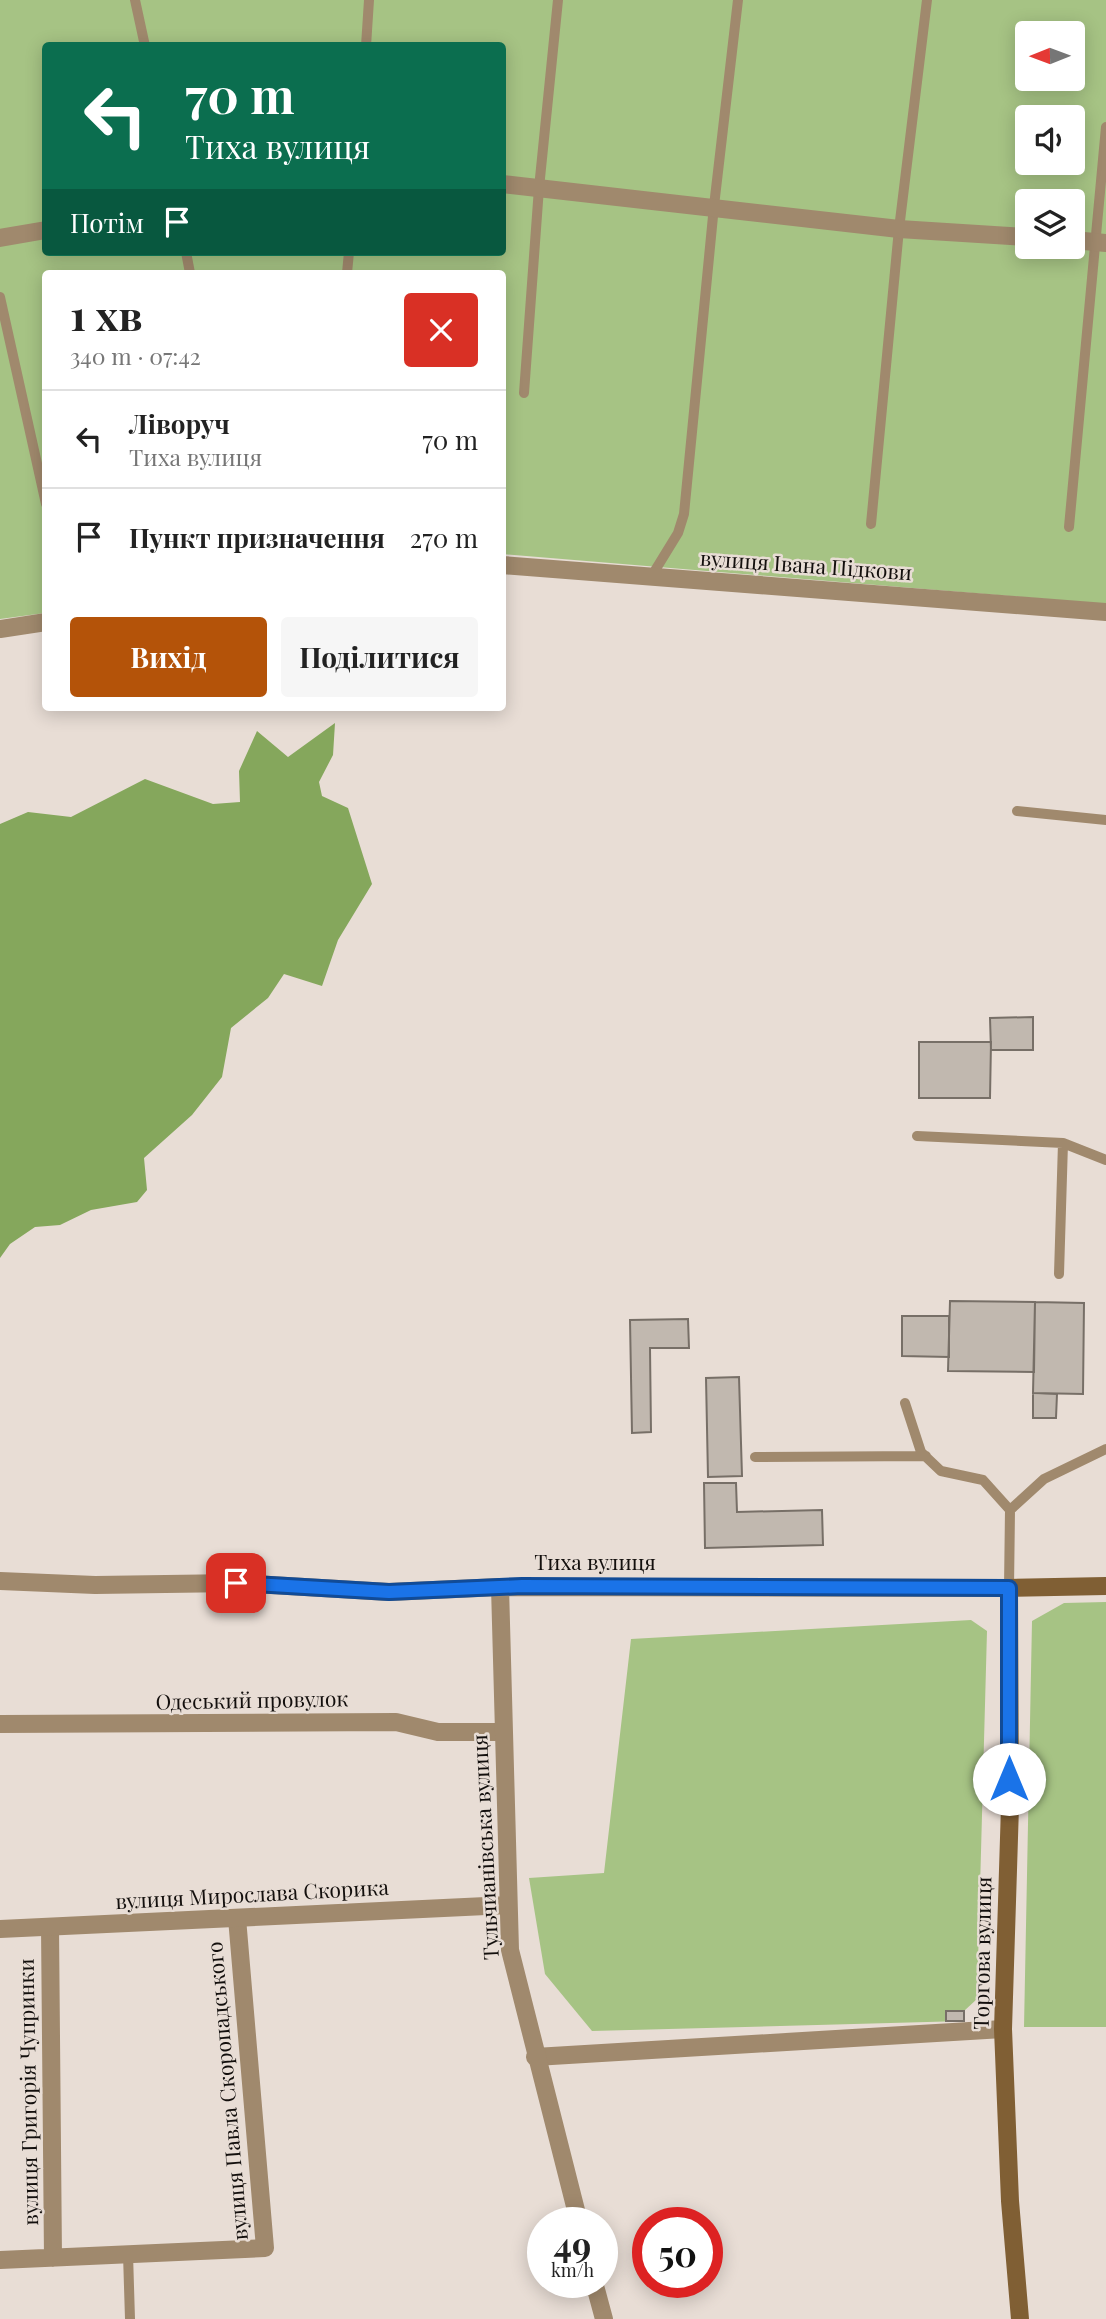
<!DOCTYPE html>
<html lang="uk">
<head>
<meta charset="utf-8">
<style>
  body { margin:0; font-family:"Playfair Display",serif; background:#f6f6f6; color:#222; height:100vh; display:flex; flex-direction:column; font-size:26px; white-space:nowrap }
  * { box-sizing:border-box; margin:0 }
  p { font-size:23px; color:#767676 }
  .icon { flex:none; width:38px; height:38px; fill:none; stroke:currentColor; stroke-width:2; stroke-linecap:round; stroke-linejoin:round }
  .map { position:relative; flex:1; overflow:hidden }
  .side { position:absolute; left:42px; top:270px; width:464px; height:441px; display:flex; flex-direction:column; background:#fff; border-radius:7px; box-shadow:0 4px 18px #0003 }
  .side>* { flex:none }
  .hud { position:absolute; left:42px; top:42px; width:464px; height:214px; border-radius:7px; box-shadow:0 4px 18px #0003; background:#0b6e4f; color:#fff; overflow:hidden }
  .needle { width:46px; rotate:269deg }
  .tools { position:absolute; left:1015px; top:21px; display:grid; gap:14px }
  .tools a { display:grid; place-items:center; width:70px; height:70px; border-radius:7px; background:#fff; box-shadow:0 4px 18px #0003; font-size:35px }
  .speed { position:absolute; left:527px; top:2207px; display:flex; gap:14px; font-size:35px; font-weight:700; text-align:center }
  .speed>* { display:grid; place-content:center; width:91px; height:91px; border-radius:50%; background:#fff; box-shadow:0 4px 18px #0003; line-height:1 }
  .speed small { font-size:18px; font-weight:400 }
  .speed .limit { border:10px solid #d22; background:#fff; color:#111 }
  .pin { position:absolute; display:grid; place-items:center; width:60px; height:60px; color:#fff; margin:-30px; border-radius:14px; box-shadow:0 4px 10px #0006 }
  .me { position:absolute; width:77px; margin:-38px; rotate:0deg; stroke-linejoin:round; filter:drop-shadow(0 0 5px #0008) }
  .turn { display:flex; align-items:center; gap:24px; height:147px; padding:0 28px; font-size:32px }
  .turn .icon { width:91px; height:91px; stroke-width:2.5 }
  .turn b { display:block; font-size:49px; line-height:60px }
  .then { display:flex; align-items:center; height:66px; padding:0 28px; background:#0003; gap:14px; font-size:26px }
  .round { display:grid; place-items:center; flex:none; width:74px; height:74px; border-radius:7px; background:#f6f6f6 }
  .head { display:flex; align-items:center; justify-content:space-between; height:119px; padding:0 28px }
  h1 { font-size:42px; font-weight:700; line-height:52px }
  .action { display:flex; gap:14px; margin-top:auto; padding:14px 28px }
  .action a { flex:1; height:80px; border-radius:7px; background:#b45309; color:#fff; font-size:28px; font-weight:700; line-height:80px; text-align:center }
  .action a+a { background:#f6f6f6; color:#222 }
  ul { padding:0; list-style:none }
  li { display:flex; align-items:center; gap:21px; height:98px; padding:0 28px; border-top:2px solid #e0e0e0 }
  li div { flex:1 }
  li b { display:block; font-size:26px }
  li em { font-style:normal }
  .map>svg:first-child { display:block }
</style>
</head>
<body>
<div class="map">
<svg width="1106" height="2319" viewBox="0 0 1106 2319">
  <rect width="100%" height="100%" fill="#e8ddd5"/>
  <path fill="#a6c384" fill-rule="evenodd" d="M0,0H1106V604L502,554V273H46L45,613L0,619ZM1027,33H1073V79H1027ZM46,46H502V252H46ZM1027,117H1073V163H1027ZM1027,201H1073V247H1027Z
    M1106,1602V2027H1024L1032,1621L1064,1603Z
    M971,1620L987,1631L977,1999L964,2011V2021L592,2031L545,1974L529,1878L604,1873L631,1639Z"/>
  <path fill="#85a75c" d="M335,723L333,755L319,782L322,796L348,808L372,884L338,940L322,986L284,974L268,998L231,1028L222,1077L192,1115L144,1158L147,1190L137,1202L91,1210L60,1225L35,1227L10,1244L0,1258V824L28,812L71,817L145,779L213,804L240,802L239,771L257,731L288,757Z"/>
  <path fill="#c1b8af" stroke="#776f67" stroke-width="2" d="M1033,1017V1050H991L990,1018Z
    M919,1042H991L990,1098H919Z
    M950,1301L1035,1302L1034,1372L948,1371Z
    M1035,1302L1084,1303L1083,1394L1033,1393Z
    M902,1316H949V1357L902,1356Z
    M688,1319L689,1348H650L651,1432L632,1433L630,1320Z
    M739,1377L742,1476L708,1477L706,1378Z
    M1033,1393L1057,1394L1056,1418H1033Z
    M704,1483H736L737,1512L822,1510L823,1545L705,1548Z
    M946,2011H964V2021H946Z"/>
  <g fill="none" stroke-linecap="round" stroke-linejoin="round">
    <path stroke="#a0896d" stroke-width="10" d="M135,0L145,46
      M366,46L369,0
      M186,252L190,273
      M347,273L349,252
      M0,297L46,504
      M524,393L539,188L558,0
      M871,524L899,229L927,0
      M1069,527L1106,127
      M651,577L678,533L684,514L714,206L738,0
      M1017,811L1106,820
      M917,1136L1063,1143L1106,1160
      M1059,1274L1063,1143
      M905,1403L921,1452L941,1471L983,1480L1010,1510
      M755,1457L926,1456
      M1009,1588L1010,1510L1044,1479L1106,1449
      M128,2254L130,2319"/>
    <path stroke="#a0896d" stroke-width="18" d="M502,184L899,229L1027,237
      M0,238L46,230
      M1073,240L1106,243
      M502,565L1106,612
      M0,629L46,622
      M0,1581L95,1585L236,1583L389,1592L500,1587
      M0,1724L396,1722L438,1732H503
      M50,1927L53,2258
      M535,2057L1003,2029
      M0,2260L265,2248L237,1918"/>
    <path stroke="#a0896d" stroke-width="18" d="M0,1929L507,1905
      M579,2222L510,1950L500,1587L1009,1588
      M594,2282L604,2319"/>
    <path stroke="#805f34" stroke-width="18" d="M1020,2319L1010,2201L1003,2029L1010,1806L1009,1588L1106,1586"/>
  </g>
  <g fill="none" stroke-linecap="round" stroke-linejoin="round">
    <defs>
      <path id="route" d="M236,1583L389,1592L522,1586L1009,1588V1779"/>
    </defs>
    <use href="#route" stroke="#114b97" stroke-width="18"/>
    <use href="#route" stroke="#1a73e8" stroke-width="12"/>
  </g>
  <g text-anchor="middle" stroke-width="5" stroke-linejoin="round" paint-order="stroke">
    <g font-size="21" fill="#130f0d" stroke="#e8ddd5">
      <text transform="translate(806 566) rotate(4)" y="7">вулиця Івана Підкови</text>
      <text x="595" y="1570">Тиха вулиця</text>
      <text transform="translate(252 1701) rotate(-1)" y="7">Одеський провулок</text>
      <text transform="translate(486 1847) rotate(-93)" y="7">Тульчианівська вулиця</text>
      <text transform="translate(252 1895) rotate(-3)" y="7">вулиця Мирослава Скорика</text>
      <text transform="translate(983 1953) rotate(-89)" y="7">Торгова вулиця</text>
      <text transform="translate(228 2091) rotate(-95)" y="7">вулиця Павла Скоропадського</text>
      <text transform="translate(29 2092) rotate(-91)" y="7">вулиця Григорія Чупринки</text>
    </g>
  </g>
</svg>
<div class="tools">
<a><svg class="needle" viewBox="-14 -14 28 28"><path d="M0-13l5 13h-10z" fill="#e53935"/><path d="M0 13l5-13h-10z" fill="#767676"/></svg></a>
<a><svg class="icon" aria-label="sound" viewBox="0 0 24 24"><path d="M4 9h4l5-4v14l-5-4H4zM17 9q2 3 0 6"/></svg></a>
<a><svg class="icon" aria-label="layers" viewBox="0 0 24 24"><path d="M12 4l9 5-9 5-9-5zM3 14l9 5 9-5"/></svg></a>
</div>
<div class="speed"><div>49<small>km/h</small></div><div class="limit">50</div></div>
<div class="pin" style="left:236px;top:1583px;background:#d93025"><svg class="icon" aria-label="arrive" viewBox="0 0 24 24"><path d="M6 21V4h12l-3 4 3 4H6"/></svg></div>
<svg class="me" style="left:1009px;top:1779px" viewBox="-20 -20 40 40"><circle r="19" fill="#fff"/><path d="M0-13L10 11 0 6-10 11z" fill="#1a73e8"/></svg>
<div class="hud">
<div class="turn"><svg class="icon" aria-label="left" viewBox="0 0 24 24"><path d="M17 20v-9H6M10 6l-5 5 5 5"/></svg><div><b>70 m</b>Тиха вулиця</div></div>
<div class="then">Потім<svg class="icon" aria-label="arrive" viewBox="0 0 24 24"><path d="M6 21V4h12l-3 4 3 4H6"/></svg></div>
</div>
<section class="side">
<div class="head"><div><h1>1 хв</h1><p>340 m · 07:42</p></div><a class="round" style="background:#d93025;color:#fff"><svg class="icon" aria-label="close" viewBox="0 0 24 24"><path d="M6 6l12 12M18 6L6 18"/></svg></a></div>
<ul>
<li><svg class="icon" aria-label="left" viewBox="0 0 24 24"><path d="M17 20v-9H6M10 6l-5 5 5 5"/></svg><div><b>Ліворуч</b><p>Тиха вулиця</p></div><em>70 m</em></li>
<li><svg class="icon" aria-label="arrive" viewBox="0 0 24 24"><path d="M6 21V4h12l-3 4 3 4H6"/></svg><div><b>Пункт призначення</b></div><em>270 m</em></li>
</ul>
<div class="action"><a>Вихід</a><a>Поділитися</a></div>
</section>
</div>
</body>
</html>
